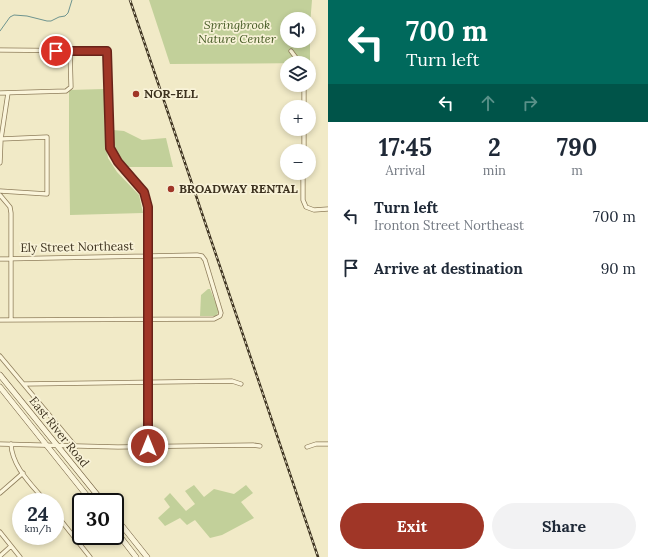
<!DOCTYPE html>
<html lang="en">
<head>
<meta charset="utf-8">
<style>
  body { margin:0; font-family:Lora,serif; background:#f2f2f3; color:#1f2937; height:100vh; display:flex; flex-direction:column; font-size:15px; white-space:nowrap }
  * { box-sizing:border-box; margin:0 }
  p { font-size:13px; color:#747a83 }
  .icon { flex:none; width:22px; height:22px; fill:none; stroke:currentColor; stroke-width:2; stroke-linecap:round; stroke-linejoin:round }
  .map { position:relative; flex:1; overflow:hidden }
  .details { display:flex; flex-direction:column; background:#fff; width:320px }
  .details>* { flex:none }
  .guide { background:#00695c; color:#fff; overflow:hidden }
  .buttons { position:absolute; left:280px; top:12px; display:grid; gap:8px }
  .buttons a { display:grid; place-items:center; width:36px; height:36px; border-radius:50%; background:#fff; box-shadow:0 2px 6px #0003; font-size:20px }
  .speed { position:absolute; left:12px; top:493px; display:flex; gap:8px; font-size:20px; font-weight:700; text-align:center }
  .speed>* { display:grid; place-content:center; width:52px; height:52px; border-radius:50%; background:#fff; box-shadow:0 2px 6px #0003; line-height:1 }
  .speed small { font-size:10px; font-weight:400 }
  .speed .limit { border:2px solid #111; border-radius:6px; background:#fff; color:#111 }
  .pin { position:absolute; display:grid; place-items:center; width:34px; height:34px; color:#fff; margin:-17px; border:2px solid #fff; border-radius:50%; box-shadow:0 1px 4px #0007 }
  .me { position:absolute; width:44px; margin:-22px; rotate:0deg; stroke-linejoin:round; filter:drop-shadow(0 0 3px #0008) }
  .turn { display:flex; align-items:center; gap:14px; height:84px; padding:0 12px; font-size:18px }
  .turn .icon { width:52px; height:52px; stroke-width:2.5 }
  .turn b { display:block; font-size:28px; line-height:34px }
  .lanes { display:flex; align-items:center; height:38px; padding:0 12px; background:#0003; justify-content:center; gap:20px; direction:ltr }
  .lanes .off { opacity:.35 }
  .eta { display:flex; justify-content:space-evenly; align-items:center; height:68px; text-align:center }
  .eta b { font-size:24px; font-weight:800; line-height:28px }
  .cta { display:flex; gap:8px; margin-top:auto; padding:8px 12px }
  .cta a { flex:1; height:46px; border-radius:24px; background:#a03627; color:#fff; font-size:16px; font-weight:800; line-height:46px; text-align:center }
  .cta a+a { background:#f2f2f3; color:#1f2937 }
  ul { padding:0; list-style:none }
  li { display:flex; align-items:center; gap:12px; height:52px; padding:0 12px }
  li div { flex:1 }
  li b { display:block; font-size:15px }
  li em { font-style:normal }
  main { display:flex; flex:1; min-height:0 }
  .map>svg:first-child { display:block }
</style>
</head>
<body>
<main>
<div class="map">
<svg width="328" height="557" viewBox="0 0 328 557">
  <rect width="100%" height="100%" fill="#f1eac7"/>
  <path fill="#c2d09a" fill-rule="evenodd" d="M149,0H312L310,25V63L170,64ZM287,19H309V41H287Z
    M104,89L105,137L108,158L117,172L139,195L143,213L70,215L69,139V90Z
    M113,130L124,131L142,140L166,138L173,167H127C116,158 113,144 113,130Z
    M208,289H210L219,311L216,316H200L201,295Z
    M194,485L204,497L214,489L234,494L246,485L253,493L241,502L254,518L222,535L210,538L195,520L187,525L180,518L165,526L158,518L170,507L164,499L170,493L186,511L195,504L185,491Z"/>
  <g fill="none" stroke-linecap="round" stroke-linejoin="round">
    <path stroke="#6e948f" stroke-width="1" d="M0,31L10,17L14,15L27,16L47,21H51L59,17L65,16L68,13L72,0"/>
    <defs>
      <path id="minor" d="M0,50L107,51L111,148L118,162L144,192L148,207V447
        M291,51L300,63
        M304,85V107
        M0,93L66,91L71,87L70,51
        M304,151V129
        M0,163L1,139L8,93
        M303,173V200L306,207L314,210L328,209
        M0,191L47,194V137L1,139
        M0,195L10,207L11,213V320
        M0,259L197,255L202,256L205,260L221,313L220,316L214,319L0,320
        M0,356L76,447
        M24,384L232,381L241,384
        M0,444L118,447L253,445L260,446
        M11,444C12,467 32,485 46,502
        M307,447L316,444H328
        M0,493L23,473
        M55,513L90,557
        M0,532L20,557
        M0,556L11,546"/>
      <path id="secondary" d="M0,375L103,502
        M0,387L92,502
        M115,517L147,557
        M115,530L136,557"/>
    </defs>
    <use href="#minor" stroke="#8e7d5b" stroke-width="5"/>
    <use href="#secondary" stroke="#705d3e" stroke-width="6"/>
    <use href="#minor" stroke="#fbf5db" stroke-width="3.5"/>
    <use href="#secondary" stroke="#fbf5db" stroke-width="5"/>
    <defs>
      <path id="rail" d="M130,0L318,557"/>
    </defs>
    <use href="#rail" stroke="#3d321f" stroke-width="2.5"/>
    <use href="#rail" stroke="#f8f2d7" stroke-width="1" stroke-dasharray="3" stroke-linecap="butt"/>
  </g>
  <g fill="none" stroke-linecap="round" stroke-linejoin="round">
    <defs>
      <path id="route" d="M56,51H107L110,148L118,162L144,192L148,207V446"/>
    </defs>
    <use href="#route" stroke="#682319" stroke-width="10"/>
    <use href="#route" stroke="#a03627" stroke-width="7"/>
  </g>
  <g fill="#a03627" stroke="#f8f2d7" stroke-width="1.5">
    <circle cx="136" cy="94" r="4"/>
    <circle cx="171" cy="189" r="4"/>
  </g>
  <g text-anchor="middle" stroke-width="3.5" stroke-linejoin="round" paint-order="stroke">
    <g font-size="12" font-style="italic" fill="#465b25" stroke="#f8f2d7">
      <text x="237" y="29">Springbrook<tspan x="237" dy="14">Nature Center</tspan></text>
    </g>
    <g font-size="12" font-weight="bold" fill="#3d321f" stroke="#f8f2d7" text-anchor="start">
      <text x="144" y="98">NOR-ELL</text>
      <text x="179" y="193">BROADWAY RENTAL</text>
    </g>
    <g font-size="12" fill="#3d321f" stroke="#f8f2d7">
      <text transform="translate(77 247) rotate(-1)" y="4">Ely Street Northeast</text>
      <text transform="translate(59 432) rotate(51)" y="4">East River Road</text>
    </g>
  </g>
</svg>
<div class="buttons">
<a><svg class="icon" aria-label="sound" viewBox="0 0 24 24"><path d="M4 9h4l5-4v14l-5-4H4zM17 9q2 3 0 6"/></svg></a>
<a><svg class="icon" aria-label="layers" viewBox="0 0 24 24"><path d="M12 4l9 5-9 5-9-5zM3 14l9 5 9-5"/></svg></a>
<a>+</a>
<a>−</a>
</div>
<div class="speed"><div>24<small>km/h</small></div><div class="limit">30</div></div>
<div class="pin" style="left:56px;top:51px;background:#d93025"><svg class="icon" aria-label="arrive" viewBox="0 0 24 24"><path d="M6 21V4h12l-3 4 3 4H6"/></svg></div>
<svg class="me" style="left:148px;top:446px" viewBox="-20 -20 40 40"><circle r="17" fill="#a03627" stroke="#fff" stroke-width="3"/><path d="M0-11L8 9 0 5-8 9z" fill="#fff"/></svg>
</div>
<section class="details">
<div class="guide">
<div class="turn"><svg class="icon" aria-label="left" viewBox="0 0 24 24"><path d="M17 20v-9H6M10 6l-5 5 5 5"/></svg><div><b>700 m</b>Turn left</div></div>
<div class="lanes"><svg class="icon" aria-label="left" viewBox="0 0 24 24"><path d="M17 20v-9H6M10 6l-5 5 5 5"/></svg><svg class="icon off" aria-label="ahead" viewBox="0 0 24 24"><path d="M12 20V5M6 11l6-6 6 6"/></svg><svg class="icon off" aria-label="right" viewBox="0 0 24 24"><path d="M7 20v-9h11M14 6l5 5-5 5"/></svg></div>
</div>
<div class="eta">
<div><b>17:45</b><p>Arrival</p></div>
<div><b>2</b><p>min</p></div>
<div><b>790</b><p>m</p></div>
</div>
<ul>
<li><svg class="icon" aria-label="left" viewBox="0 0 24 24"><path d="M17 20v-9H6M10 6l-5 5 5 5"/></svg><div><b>Turn left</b><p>Ironton Street Northeast</p></div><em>700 m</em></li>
<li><svg class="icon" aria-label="arrive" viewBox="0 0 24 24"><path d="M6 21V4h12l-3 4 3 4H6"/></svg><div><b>Arrive at destination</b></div><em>90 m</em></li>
</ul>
<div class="cta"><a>Exit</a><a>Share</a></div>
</section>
</main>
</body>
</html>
